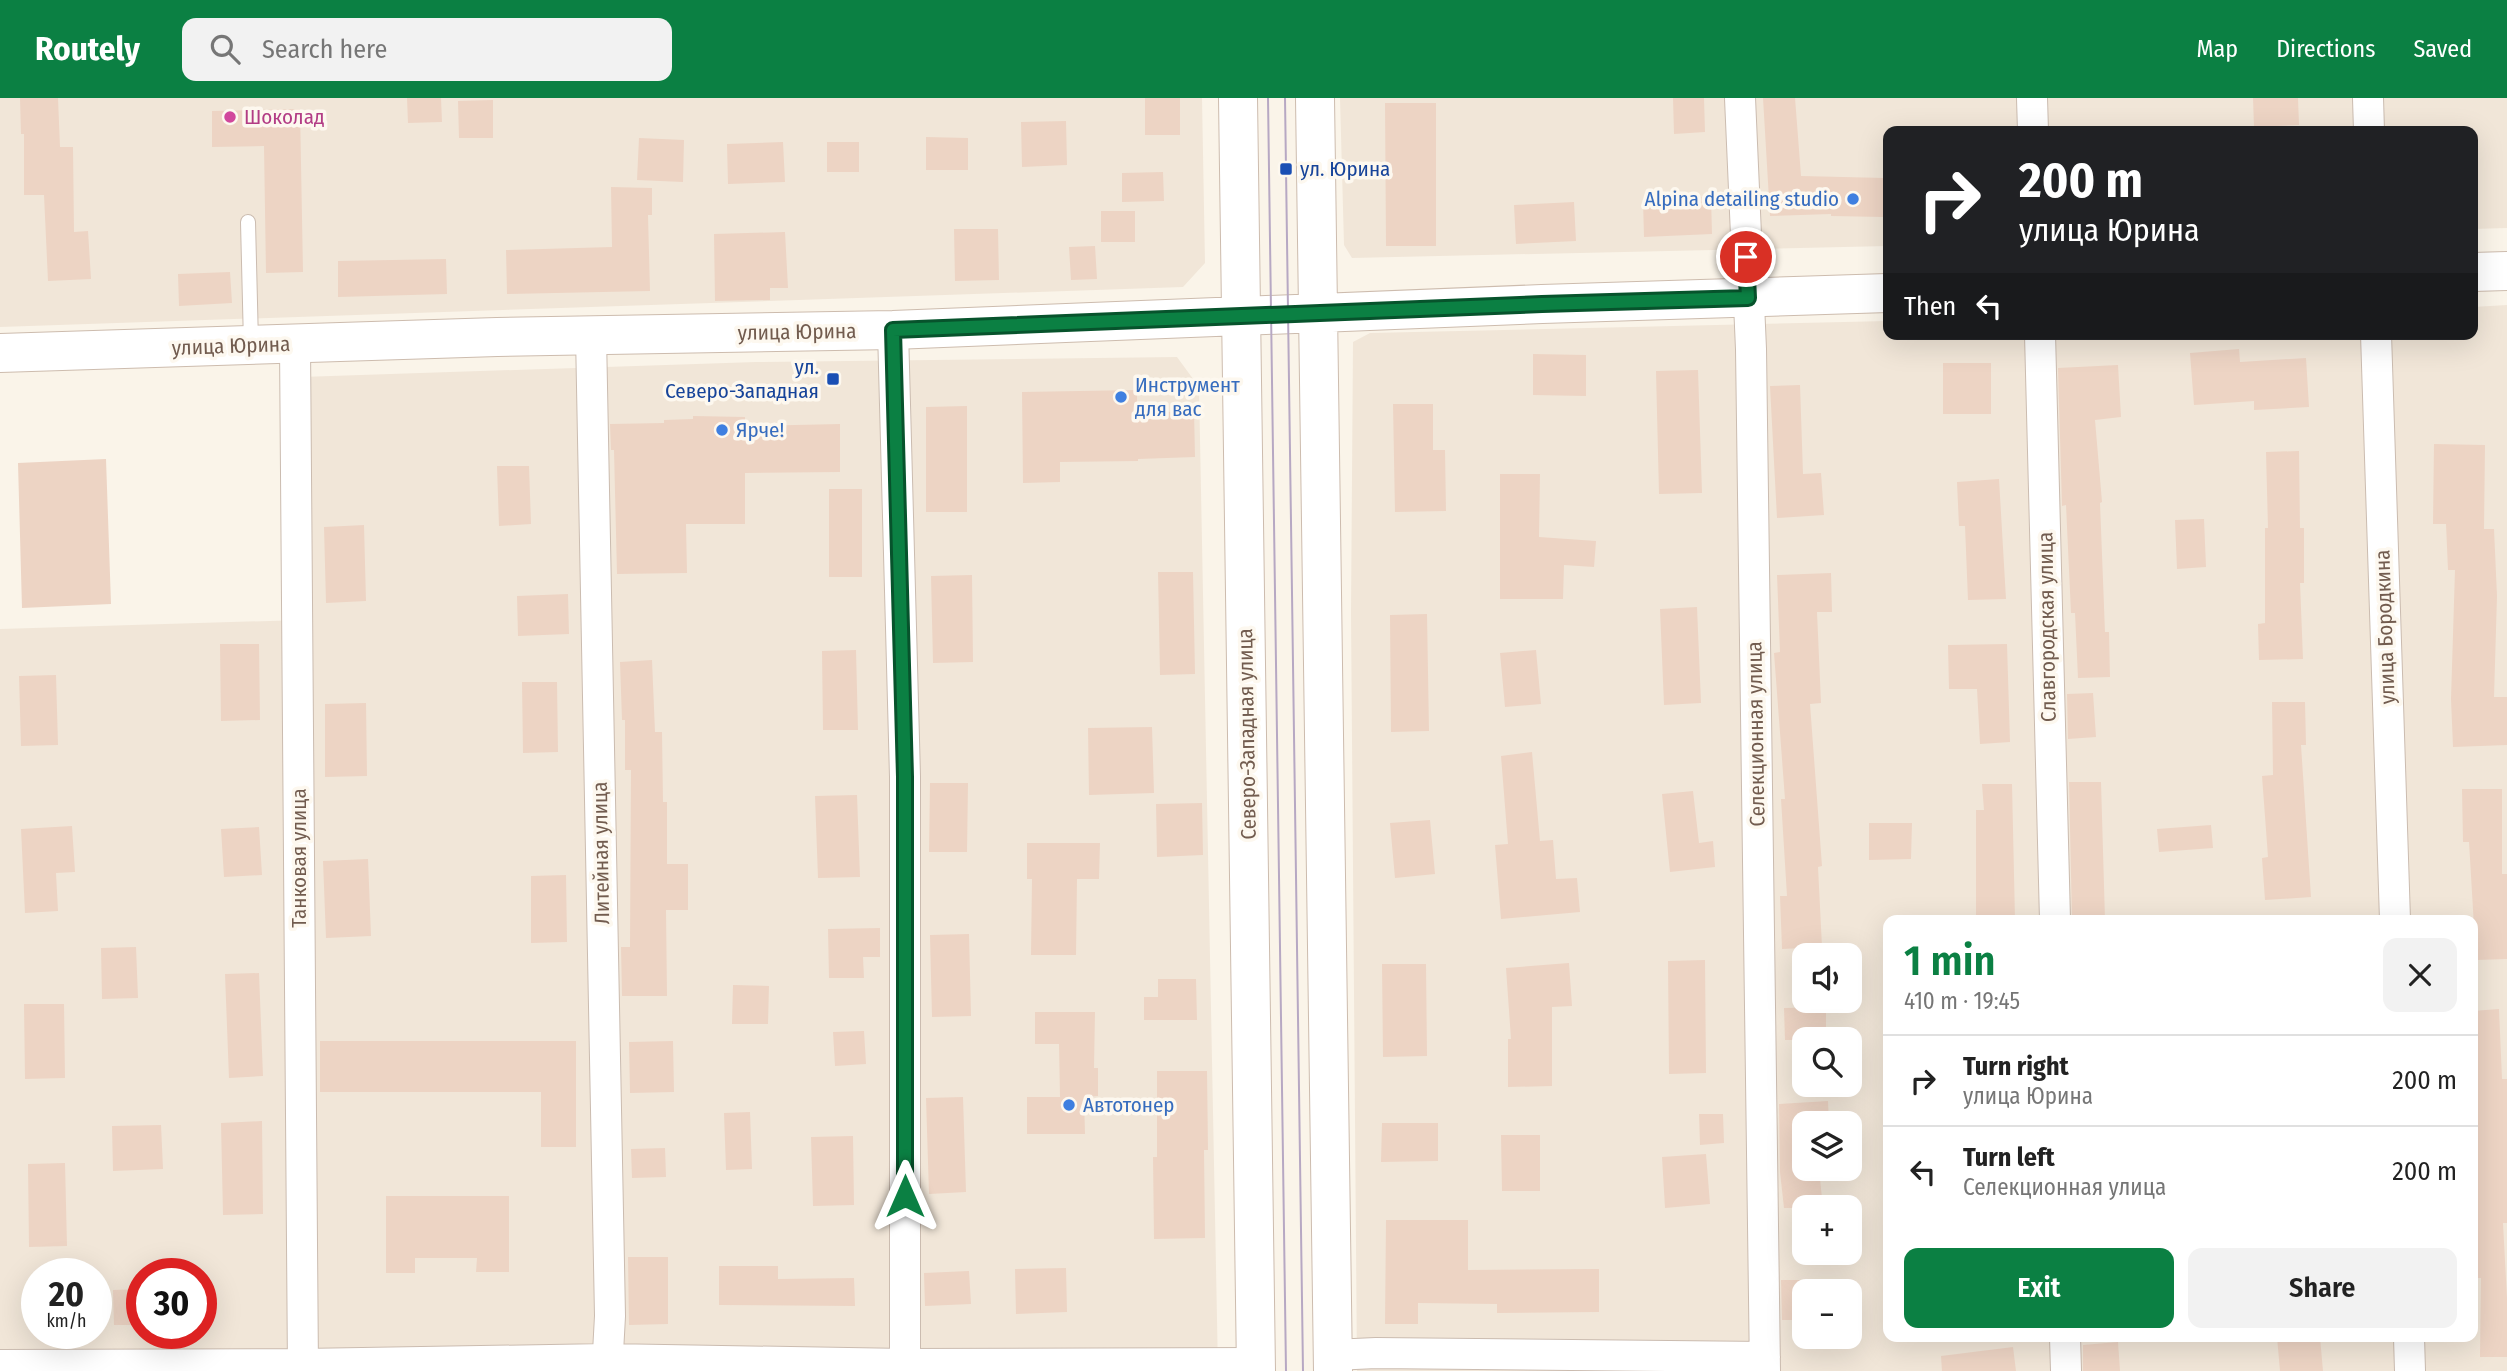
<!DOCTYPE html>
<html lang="en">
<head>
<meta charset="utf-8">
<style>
  body { margin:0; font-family:"Fira Sans Condensed",sans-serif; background:#f2f2f2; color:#222; height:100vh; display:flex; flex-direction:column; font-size:26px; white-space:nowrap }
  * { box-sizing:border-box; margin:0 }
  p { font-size:23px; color:#767676 }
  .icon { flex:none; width:38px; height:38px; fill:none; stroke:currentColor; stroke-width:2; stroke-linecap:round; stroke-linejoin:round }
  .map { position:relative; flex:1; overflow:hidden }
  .panel { position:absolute; left:1883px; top:817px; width:595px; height:427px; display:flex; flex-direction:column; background:#fff; border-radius:14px; box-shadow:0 7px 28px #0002 }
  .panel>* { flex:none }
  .guide { position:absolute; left:1883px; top:28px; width:595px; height:214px; border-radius:14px; box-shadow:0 7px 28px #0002; background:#202124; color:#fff; overflow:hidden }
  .controls { position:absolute; left:1792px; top:845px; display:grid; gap:14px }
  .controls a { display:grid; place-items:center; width:70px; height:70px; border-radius:14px; background:#fff; box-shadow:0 7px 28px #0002; font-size:35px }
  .speed { position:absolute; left:21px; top:1160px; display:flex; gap:14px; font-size:35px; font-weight:700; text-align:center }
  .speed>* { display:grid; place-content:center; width:91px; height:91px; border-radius:50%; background:#fff; box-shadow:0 7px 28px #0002; line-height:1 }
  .speed small { font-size:18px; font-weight:400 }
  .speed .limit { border:10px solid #d22; background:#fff; color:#111 }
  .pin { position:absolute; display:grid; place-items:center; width:60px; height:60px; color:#fff; margin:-30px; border:4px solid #fff; border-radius:50%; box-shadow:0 2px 7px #0007 }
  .me { position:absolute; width:77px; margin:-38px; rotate:0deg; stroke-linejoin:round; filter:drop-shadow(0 0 5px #0008) }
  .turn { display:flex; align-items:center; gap:24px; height:147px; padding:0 21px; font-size:32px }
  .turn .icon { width:91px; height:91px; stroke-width:2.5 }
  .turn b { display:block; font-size:49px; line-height:60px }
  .then { display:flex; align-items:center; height:66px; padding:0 21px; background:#0003; gap:14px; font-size:26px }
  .round { display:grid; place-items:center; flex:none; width:74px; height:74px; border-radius:14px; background:#f2f2f2 }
  .headline { display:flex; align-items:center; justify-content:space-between; height:119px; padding:0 21px }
  h1 { font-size:42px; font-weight:600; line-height:52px; color:#0b8043 }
  .cta { display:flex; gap:14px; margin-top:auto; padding:14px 21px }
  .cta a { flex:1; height:80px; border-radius:14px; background:#0b8043; color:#fff; font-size:28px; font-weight:600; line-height:80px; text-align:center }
  .cta a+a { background:#f2f2f2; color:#222 }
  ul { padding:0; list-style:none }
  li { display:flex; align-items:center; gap:21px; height:91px; padding:0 21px; border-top:2px solid #e0e0e0 }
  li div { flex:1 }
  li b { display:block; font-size:26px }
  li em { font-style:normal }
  header { display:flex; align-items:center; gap:42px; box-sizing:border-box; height:98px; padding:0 35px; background:#0b8043; color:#fff }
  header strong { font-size:33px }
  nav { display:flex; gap:38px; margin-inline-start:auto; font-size:24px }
  .search { width:490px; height:63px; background:#f2f2f2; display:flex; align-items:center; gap:18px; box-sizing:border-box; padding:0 24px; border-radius:14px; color:#767676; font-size:26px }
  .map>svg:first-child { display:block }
</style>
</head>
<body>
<header>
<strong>Routely</strong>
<div class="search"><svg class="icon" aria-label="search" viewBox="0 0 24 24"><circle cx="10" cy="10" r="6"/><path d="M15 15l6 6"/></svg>Search here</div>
<nav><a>Map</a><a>Directions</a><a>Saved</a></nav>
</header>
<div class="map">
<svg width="2507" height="1273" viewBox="0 0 2507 1273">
  <rect width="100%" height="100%" fill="#faf4e9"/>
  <path fill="#f1e6d8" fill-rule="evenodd" d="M0,0H1202L1205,165L1183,189L0,229Z
    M1340,0H2507V130L2473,131V33H1888V148L1352,160L1344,147Z
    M2507,207V1273H1357L1351,515L1353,244L1370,235L1888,223V236H2473V209ZM1888,822H2473V1239H1888ZM1804,858H1850V903H1804ZM1804,942H1850V987H1804ZM1804,1026H1850V1071H1804ZM1804,1110H1850V1155H1804ZM1804,1194H1850V1239H1804Z
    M1177,259L1199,289L1218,1273H0V531L302,522L301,279L756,264ZM37,1176H96V1236H37ZM142,1176H201V1236H142Z"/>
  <path fill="#edd4c4" d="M20,0H58L60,49H73L74,134L88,133L91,181L48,183L44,97H24V36H21Z
    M407,0H441L442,24L408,25Z
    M1145,0H1180V37H1145Z
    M1673,0H1704L1705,34L1674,36Z
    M1763,0H1795L1801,78L1885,80L1884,119L1831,118V116L1770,118Z
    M2253,0H2298L2299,27L2254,29Z
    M493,2V40H459L458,3Z
    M1385,5H1436V148H1386Z
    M300,11L303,174L266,175L264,48L212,49V13Z
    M1066,23L1067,67L1022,69L1021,24Z
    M926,39L968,40V72H926Z
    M639,40L684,42L683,84L637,82Z
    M783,44L785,84L728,86L727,46Z
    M827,44H859V74H827Z
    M1163,74L1164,103L1122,104V75Z
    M611,89L652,90V117H648L650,193L507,196L506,152L612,149Z
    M1711,99L1712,136L1644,139L1643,102Z
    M1574,104L1576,143L1516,146L1514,107Z
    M1101,113H1135V144H1101Z
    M954,131H998L999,182L955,183Z
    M785,134L788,190H770V202L715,203L714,136Z
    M1095,148L1097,181L1071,182L1069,149Z
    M446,161L447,196L338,199V163Z
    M230,174L232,205L179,208L178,176Z
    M2239,251L2240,264L2306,260L2309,309L2254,312V303L2194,307L2190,255Z
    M1533,256L1586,257V298L1533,297Z
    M1943,265H1991V316H1943Z
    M2118,267L2121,319L2095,322L2102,404L2100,405L2105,534H2109L2110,579L2078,580L2075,515H2071L2066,407L2062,408L2058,270Z
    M1698,272L1702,395L1659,396L1656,273Z
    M1800,287L1803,376L1821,375L1824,417L1777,420L1770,288Z
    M1137,292V315L1194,313L1195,359L1138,361V363L1060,364V384L1023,385L1022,294Z
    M1393,306H1433V352H1445L1446,413L1395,414Z
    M967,308V414H926V309Z
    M693,318L745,319V328L840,326V374L745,375V426H686L687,475L617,476L614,352H611L610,326L664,325V322L693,321Z
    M2434,346L2485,347L2484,431H2494L2497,498L2494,599H2507V647L2453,649L2451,601L2455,472H2448L2446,426H2433Z
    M2299,353L2300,430H2304V485H2300L2303,561L2259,562L2258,526L2265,525V430H2268L2266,354Z
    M106,361L111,506L22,510L18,365Z
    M497,368H529L531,426L499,428Z
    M1500,376H1540L1539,439L1596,443L1594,469L1564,467L1563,501H1500Z
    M1999,381L2006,501L1968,502L1965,428H1959L1957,384Z
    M829,391H862V479H829Z
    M2204,421L2206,469L2177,471L2175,422Z
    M364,427L366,503L326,505L324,429Z
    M1158,474H1193L1195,576L1160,577Z
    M1831,475L1832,514H1817L1821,605L1810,606L1822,768L1818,769L1822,849L1782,851L1780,798H1787L1781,701H1785L1774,555L1780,554L1777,477Z
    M972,477L973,564L933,565L931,478Z
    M568,496L569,536L518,538L517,498Z
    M1697,509L1701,605L1664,607L1660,511Z
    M1427,516L1429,633L1391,634L1390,517Z
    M220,546H259L260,622L221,623Z
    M2007,546L2010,644L1980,646L1977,591H1949L1948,547Z
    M856,552L858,632H823L822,553Z
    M1536,552L1541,606L1505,609L1500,555Z
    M652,562L655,634H662L663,704H667V766H688V812H666L667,898H622L621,849H630L631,672H625V622H622L620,564Z
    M56,577L58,647L21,648L19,578Z
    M522,584H557L558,654L523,655Z
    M2093,595L2096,639L2068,641L2067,596Z
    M2272,604H2305L2306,647H2301L2311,799L2265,802L2262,760L2268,759L2262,678L2273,677Z
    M366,605L367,678L325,679V606Z
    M1152,629L1154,695L1089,697L1088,630Z
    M1532,654L1540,743L1553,742L1556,781L1577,780L1580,814L1501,821L1495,747L1508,746L1501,658Z
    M2069,684H2101L2105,822H2072Z
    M930,685H968L967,754H929Z
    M1982,686H2012L2015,822H1976V712H1984Z
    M2462,691H2502V776H2507V861L2476,862L2469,744H2463Z
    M1693,693L1699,745L1713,743L1715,769L1670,774L1662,696Z
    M857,697L860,779L818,780L815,698Z
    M1202,705L1203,757L1157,759L1156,706Z
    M1430,722L1435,776L1395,780L1390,725Z
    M1869,725H1912L1911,761L1869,762Z
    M2211,727L2213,750L2159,754L2157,731Z
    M72,728L75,774L56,775L58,813L25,815L21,731Z
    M259,729L262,777L224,779L221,731Z
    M1027,745H1100L1099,781H1077L1076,857H1031L1032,781H1027Z
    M368,761L371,838L326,840L323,763Z
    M566,777L567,844L531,845V778Z
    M880,830V859H863L864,880H829L828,831Z
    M969,836L971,918L932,919L930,837Z
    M136,849L138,900L102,901L101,850Z
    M1705,862L1706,975L1669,976L1668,863Z
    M1569,865L1572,908L1552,909V988L1508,989V941H1511L1506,870Z
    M1382,866H1426L1427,958L1383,959Z
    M259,875L263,978L229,980L225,876Z
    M1158,881H1196L1197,922H1144V899H1158Z
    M733,887L769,888L768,926H732Z
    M24,906H64L65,980L25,981Z
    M1826,909V942H1785L1784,910Z
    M2499,911L2502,981H2507V1125H2503L2507,1200V1259H2480L2481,1180H2473V913Z
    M1035,914H1095L1094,970H1098V998L1084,999L1085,1036H1027V999H1060L1059,946H1035Z
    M864,933L866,966L835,968L833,934Z
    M320,943H576V1049H541V994H320Z
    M673,943L674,994L630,995L629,944Z
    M1157,973H1207L1208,1052H1204L1205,1140L1154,1141L1153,1059H1157Z
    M963,999L966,1094L929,1096L926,1000Z
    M1828,1003L1829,1026H1804V1071H1819L1823,1110H1784L1780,1074L1779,1006Z
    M750,1014L752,1071L726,1072L724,1015Z
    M1699,1016H1723L1724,1045L1700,1047Z
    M262,1023L263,1116L223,1117L221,1025Z
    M1382,1025H1438V1063L1381,1064Z
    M161,1027L163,1071L113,1073L112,1028Z
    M1501,1037H1540V1093H1502Z
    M853,1038L854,1107L813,1108L811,1039Z
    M665,1050L666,1079L632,1080L631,1051Z
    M1706,1056L1710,1106L1665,1110L1662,1059Z
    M65,1065L67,1148L29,1149L28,1066Z
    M386,1098H509V1174H476L477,1160H415V1175H386Z
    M1386,1122H1468V1172L1599,1171V1214L1497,1215V1206L1418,1205V1226H1385Z
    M628,1159H668V1226L629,1227Z
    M719,1168H778V1181L854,1180L855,1208L719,1207Z
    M1066,1170L1067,1214L1016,1216L1015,1171Z
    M969,1173L971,1206L925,1208L924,1175Z
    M1781,1182H1804V1222H1782Z
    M142,1191V1227H114L113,1192Z
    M2277,1239H2320L2323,1273H2280Z
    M2118,1244L2120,1273H2083V1247Z
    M2013,1249L2016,1273H1942L1941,1258Z"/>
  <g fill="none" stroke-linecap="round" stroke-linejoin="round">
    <defs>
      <path id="lane" d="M248,124L251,245"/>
      <path id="street" d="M1740,0L1751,251L1765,1273
        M2032,0L2033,33
        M2368,0L2369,33
        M893,232L905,679V1273
        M2040,236L2055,822
        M2376,236L2395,822
        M591,237L610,1218L607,1273
        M295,247L303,1273
        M2065,1239L2066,1273
        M2409,1239L2410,1273
        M1333,1257L1376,1255L1765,1259
        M0,1267L303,1266L607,1261L905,1266L1256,1265"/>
      <path id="secondary" d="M1238,0L1256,1273
        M1315,0L1333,1273
        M2473,174L2507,173
        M0,255L497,239L893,232L1542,206L1888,195"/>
    </defs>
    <use href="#lane" stroke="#cbbcb0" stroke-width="16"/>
    <use href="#street" stroke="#cbbcb0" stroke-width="32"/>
    <use href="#secondary" stroke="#cdbcae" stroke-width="40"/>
    <use href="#lane" stroke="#fff" stroke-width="14"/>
    <use href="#street" stroke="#fff" stroke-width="30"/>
    <use href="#secondary" stroke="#fff" stroke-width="38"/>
    <path stroke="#b7a8c3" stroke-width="2" d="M1268,0L1286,1273
      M1285,0L1303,1273"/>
  </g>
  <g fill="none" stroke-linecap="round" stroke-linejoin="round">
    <defs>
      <path id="route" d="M905,1098V679L893,232L1542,206L1748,200L1746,159"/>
    </defs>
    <use href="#route" stroke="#07532c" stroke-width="18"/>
    <use href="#route" stroke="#0b8043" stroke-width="12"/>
  </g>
  <circle fill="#d1479c" stroke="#fdf8ef" stroke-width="2.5" cx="230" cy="19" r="7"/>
  <g fill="#1a4fb4" stroke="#fdf8ef" stroke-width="2.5">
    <rect x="1279" y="64" width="14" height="14" rx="3.5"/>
    <rect x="826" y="274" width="14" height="14" rx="3.5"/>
  </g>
  <g fill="#3f7fe0" stroke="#fdf8ef" stroke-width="2.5">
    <circle cx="1853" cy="101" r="7"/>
    <circle cx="1121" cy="299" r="7"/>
    <circle cx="722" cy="332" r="7"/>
    <circle cx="1069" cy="1007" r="7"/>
  </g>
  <g text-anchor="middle" stroke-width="7" stroke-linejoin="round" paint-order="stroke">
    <g font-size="21" fill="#b23c85" stroke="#fdf8ef" text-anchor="start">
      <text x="244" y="26">Шоколад</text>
    </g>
    <g font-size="21" fill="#164399" stroke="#fdf8ef" text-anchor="start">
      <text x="1300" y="78">ул. Юрина</text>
      <text x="819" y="276" text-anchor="end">ул.<tspan x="819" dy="24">Северо-Западная</tspan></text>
    </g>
    <g font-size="21" fill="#366cbe" stroke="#fdf8ef" text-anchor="start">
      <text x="1839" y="108" text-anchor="end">Alpina detailing studio</text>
      <text x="1135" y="294">Инструмент<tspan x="1135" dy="24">для вас</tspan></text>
      <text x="736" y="339">Ярче!</text>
      <text x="1083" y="1014">Автотонер</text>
    </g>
    <g font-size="21" fill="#725c4f" stroke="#fdf8ef">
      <text transform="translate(797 234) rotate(-1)" y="7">улица Юрина</text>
      <text transform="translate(231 248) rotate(-2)" y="7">улица Юрина</text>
      <text transform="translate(2047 529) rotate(-91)" y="7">Славгородская улица</text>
      <text transform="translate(2385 529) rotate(-92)" y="7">улица Бородкина</text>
      <text transform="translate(1247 636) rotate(-91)" y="7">Северо-Западная улица</text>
      <text transform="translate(1756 636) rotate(-91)" y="7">Селекционная улица</text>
      <text transform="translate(601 755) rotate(-91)" y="7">Литейная улица</text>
      <text transform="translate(299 760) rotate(-90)" y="7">Танковая улица</text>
    </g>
  </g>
</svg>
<div class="controls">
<a><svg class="icon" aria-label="sound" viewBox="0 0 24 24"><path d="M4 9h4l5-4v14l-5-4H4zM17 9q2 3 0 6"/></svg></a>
<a><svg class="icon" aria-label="search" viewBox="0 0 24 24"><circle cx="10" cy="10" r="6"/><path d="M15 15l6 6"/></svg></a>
<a><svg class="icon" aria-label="layers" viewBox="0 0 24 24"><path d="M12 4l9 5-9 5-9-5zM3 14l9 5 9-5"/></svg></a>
<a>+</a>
<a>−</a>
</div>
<div class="speed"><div>20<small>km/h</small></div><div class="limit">30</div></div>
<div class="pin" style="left:1746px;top:159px;background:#d93025"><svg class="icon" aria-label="arrive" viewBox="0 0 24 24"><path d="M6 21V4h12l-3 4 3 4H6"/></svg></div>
<svg class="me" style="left:905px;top:1098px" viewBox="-20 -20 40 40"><path d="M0-17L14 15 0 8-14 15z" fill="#0b8043" stroke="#fff" stroke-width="4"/></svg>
<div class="guide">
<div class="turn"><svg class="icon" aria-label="right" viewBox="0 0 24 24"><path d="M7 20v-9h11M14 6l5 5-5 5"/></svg><div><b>200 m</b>улица Юрина</div></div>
<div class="then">Then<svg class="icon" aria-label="left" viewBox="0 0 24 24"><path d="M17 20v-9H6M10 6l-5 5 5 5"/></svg></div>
</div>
<section class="panel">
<div class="headline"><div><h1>1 min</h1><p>410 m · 19:45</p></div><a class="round"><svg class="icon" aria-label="close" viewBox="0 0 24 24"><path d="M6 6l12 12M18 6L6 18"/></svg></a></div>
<ul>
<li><svg class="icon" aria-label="right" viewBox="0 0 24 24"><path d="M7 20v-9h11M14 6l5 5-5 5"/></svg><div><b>Turn right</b><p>улица Юрина</p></div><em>200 m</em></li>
<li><svg class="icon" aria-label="left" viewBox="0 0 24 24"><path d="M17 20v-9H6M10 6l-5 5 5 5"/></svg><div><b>Turn left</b><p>Селекционная улица</p></div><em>200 m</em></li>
</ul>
<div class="cta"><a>Exit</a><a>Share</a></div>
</section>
</div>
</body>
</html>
